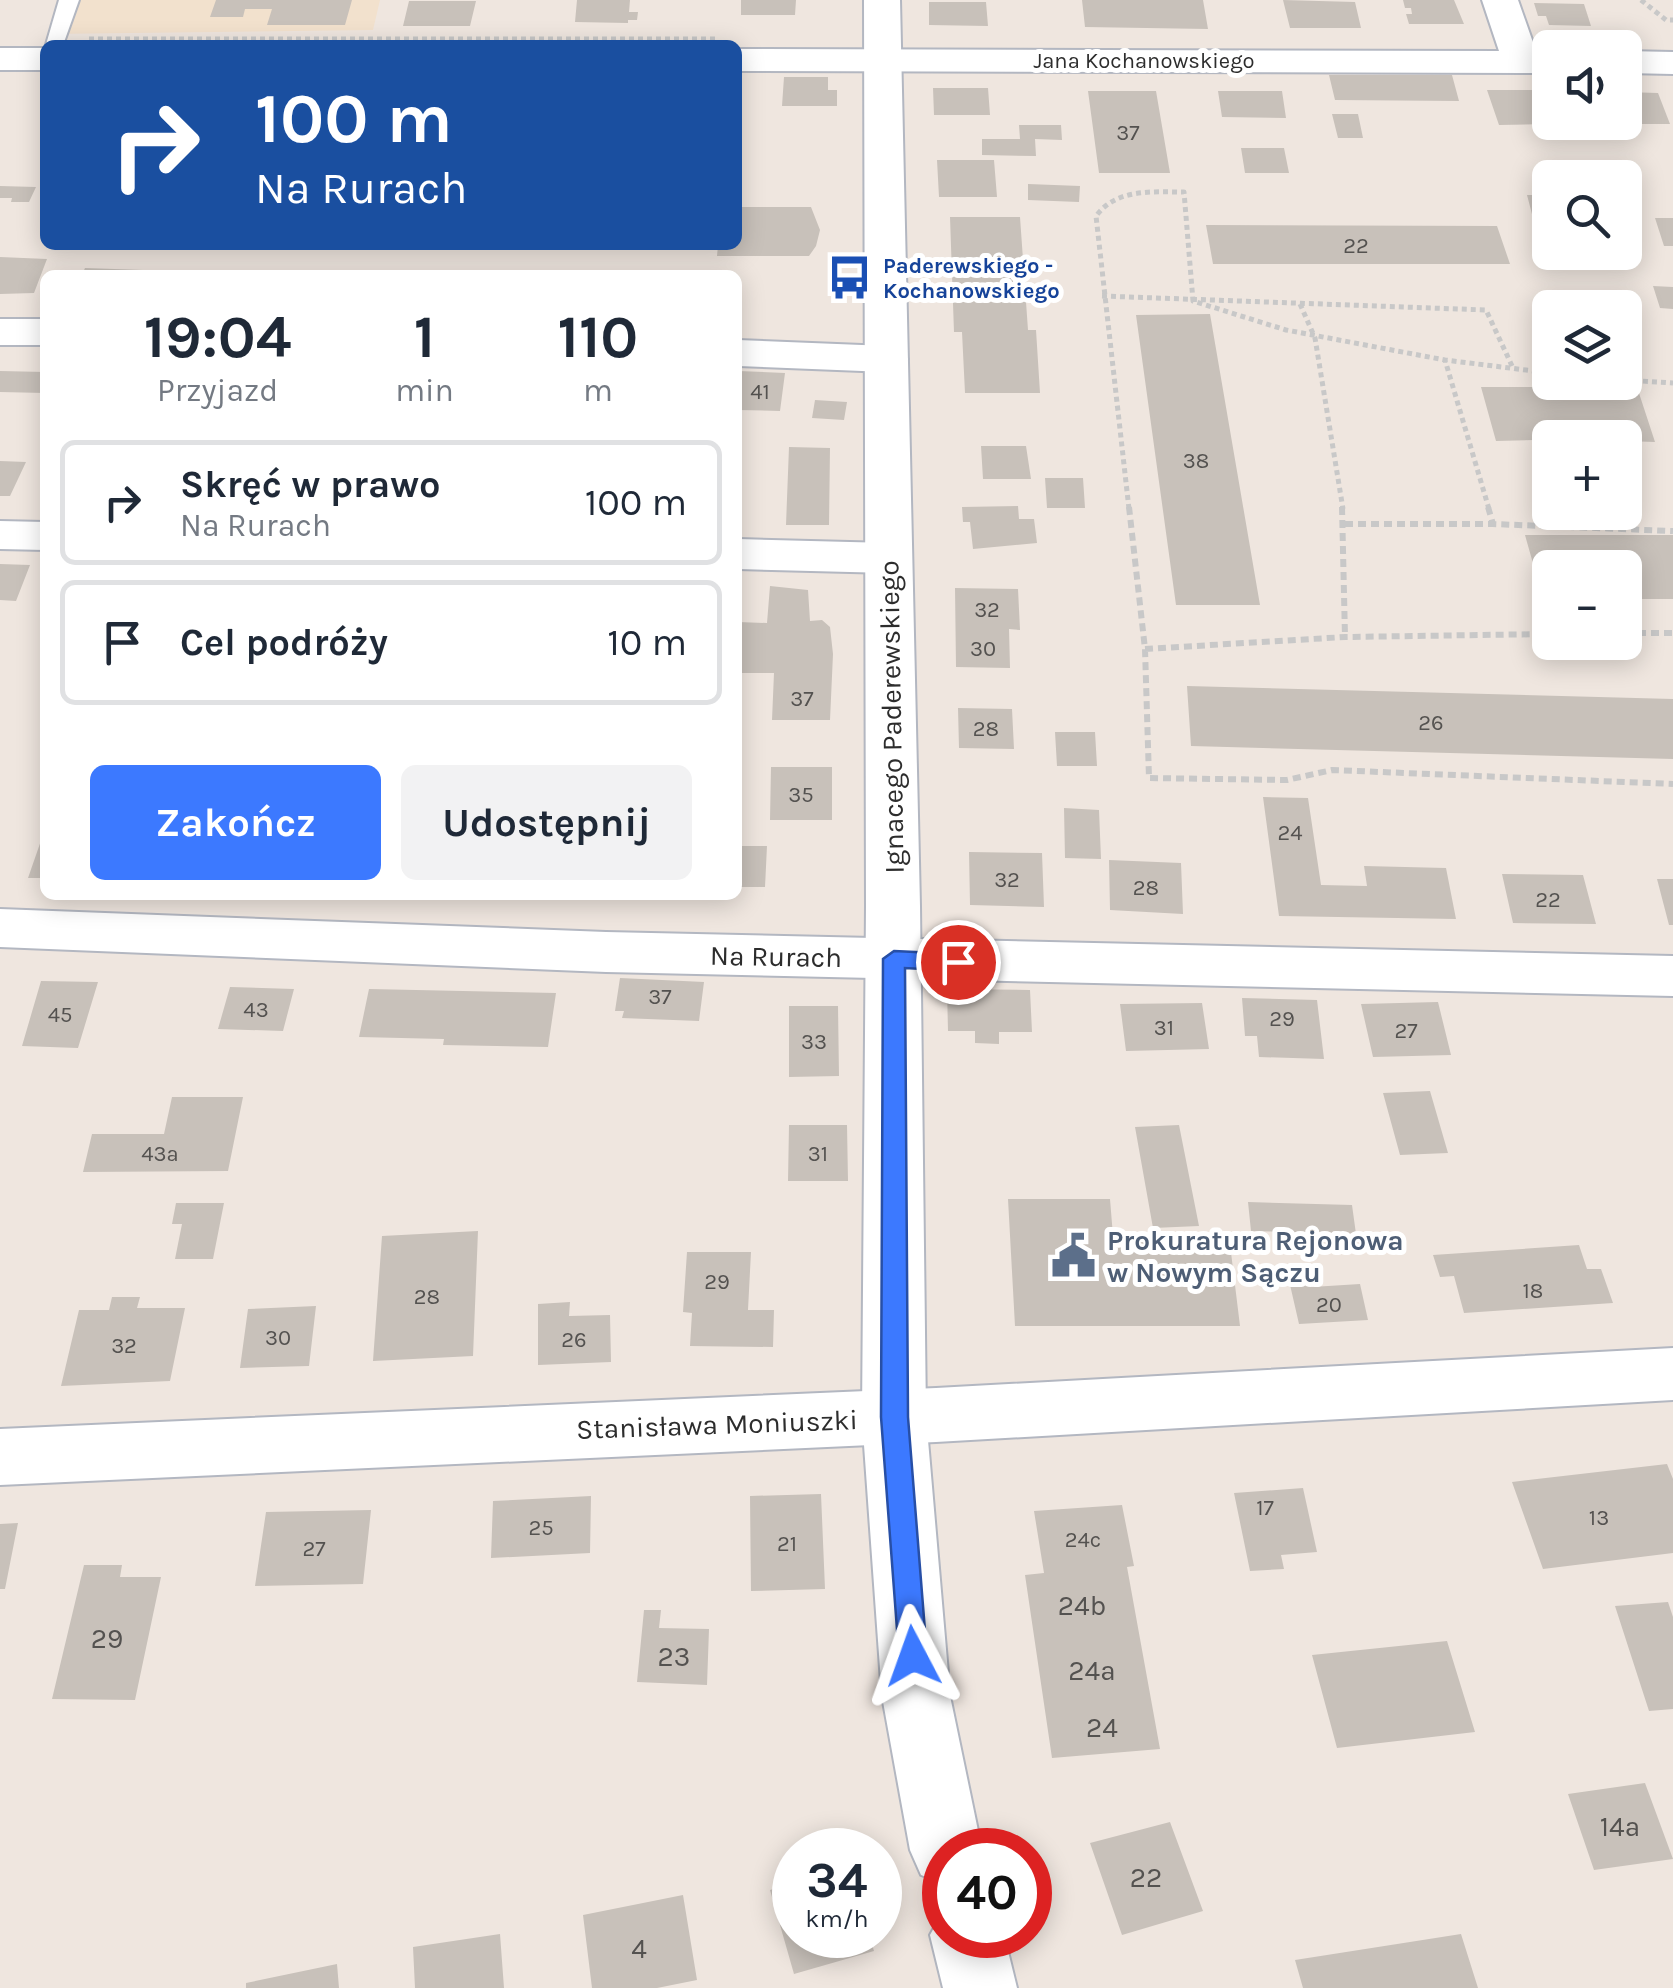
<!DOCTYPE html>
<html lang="pl">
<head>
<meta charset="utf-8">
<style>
  body { margin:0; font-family:Karla,sans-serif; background:#f2f2f3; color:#1f2937; height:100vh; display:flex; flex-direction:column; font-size:38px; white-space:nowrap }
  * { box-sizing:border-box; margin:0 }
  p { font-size:32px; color:#747a83 }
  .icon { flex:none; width:55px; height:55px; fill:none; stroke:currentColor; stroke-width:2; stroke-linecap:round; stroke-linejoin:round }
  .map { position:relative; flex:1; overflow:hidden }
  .side { position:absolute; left:40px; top:270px; width:702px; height:630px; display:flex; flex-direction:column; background:#fff; border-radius:15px; box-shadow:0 5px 25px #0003 }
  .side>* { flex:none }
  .guide { position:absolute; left:40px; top:40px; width:702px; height:210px; border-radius:15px; box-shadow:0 5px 25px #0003; background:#1a4fa0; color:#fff; overflow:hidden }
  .fabs { position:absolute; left:1532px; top:30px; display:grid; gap:20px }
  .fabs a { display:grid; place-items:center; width:110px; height:110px; border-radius:15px; background:#fff; box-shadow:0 5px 25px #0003; font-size:50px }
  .speed { position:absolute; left:772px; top:1828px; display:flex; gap:20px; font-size:50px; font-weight:700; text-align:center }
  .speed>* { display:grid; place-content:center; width:130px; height:130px; border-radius:50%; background:#fff; box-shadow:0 5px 25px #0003; line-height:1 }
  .speed small { font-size:25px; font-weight:400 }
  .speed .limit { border:15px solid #d22; background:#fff; color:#111 }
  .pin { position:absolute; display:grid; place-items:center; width:85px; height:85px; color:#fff; margin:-42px; border:5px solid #fff; border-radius:50%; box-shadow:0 2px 10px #0007 }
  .me { position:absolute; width:110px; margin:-55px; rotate:356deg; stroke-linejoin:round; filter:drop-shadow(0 0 8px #0008) }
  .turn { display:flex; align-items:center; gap:35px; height:210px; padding:0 50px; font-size:45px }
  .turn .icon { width:130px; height:130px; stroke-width:2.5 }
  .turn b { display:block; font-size:70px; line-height:85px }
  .eta { display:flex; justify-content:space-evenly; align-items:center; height:170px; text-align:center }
  .eta b { font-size:60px; font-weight:700; line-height:70px }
  .cta { display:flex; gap:20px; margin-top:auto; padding:20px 50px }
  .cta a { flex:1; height:115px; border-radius:15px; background:#3c79ff; color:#fff; font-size:40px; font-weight:700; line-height:115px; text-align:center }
  .cta a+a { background:#f2f2f3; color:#1f2937 }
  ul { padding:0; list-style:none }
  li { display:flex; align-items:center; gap:30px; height:125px; margin:0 20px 15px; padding:0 30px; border:5px solid #e0e1e3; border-radius:15px }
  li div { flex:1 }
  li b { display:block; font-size:38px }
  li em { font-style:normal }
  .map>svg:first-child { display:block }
</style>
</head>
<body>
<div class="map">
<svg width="1673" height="1988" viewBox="0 0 1673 1988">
  <rect width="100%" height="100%" fill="#efe6df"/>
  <path fill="#f2e1cd" d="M58,0H380L373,30L49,34Z"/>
  <path fill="#c8c1ba" d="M216,0H352L345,25H267L272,9H245L243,17H210Z
    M577,0H630L629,12H638L637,20H628V23L575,22Z
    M741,0H796L795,15H741Z
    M1082,0H1203L1208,29L1085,27Z
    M1283,0L1355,2L1361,28H1290Z
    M1403,0H1454L1464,24H1409L1406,14H1412L1411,8H1405Z
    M409,1H476L470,26H403Z
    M929,2H986L988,26L929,25Z
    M1534,3L1584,4L1591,26L1549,25L1546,16H1538Z
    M1329,75H1452L1459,101L1335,100Z
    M784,77H828V90H837V106H782Z
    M933,88H988L990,115H934Z
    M1487,90H1536L1549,124L1499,125Z
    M1088,91H1156L1170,173H1099Z
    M1218,91H1282L1286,118L1222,117Z
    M1625,92L1658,93L1670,124H1625Z
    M1332,114H1358L1363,138H1338Z
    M1019,125H1061L1062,140L1035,139L1036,156L982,155V139H1020Z
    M1241,148H1284L1289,173H1245Z
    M937,160H994L997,197H939Z
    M1028,184L1080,186L1079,202L1028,200Z
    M0,186L36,187L29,202H11L12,198H0Z
    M1527,195H1550V218H1533Z
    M738,207H811L820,230L816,246L809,256H717L718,245H738Z
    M950,217H1020L1028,330H1036L1040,393H965L962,332H954Z
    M1655,218H1673V246H1664Z
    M1206,225L1497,226L1510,264H1213Z
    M0,257L47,259L34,293L0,294Z
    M85,268L143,270L140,275H82Z
    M1653,286L1673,287V309L1660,308Z
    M1556,295L1610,296L1614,308H1560Z
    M1210,314L1260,605H1176L1136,315Z
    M0,371L45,372V393L0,392Z
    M738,371L785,373L780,411L738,410Z
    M1481,387H1637L1655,442L1625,441V438L1496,441Z
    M815,400L847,402L844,420L812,418Z
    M981,446H1026L1031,479H983Z
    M789,447L830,448L829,525H786Z
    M0,461L26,462L10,496H0Z
    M1045,478H1083L1085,508H1047Z
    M1018,506L1019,519H1034L1037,543L973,549L970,522H963L962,507Z
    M1525,535H1673V599H1625V568H1550V599H1543Z
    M0,564L30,565L16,601L0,600Z
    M770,586L808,590L810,621L822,620L830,627L833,654L830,720H772L774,673H738V622L767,623Z
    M955,588L1018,589L1020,630L1009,629L1010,668L956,667Z
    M1187,686L1673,699V759L1191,746Z
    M958,708L1012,709L1014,749L959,748Z
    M1055,732H1095L1097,766H1057Z
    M771,767H832V820H770Z
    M1263,797L1308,798L1321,885L1367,886L1364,866L1446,868L1456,919L1279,916Z
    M1064,808L1099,810L1101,859L1065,858Z
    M44,832L45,878H28Z
    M738,846H767L765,887H738Z
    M969,852L1042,853L1044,907L970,905Z
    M1109,860L1181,863L1183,914L1110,910Z
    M1502,874L1583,875L1596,924L1513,923Z
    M1657,879H1673V925H1669Z
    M620,978L704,982L699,1021L622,1018L624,1011H615Z
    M41,981L98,982L78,1048L22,1046Z
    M230,987L294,989L283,1031L218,1029Z
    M369,989L556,993L548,1047L443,1045L444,1039L359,1037Z
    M947,989L1030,990L1032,1032H999V1044L975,1043V1031H948Z
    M1242,998L1317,1000L1324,1059L1259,1057L1257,1036H1245Z
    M1438,1002L1451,1055L1373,1057L1361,1004Z
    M1202,1003L1209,1049L1126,1051L1120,1004Z
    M789,1006H838L839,1076L789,1077Z
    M1430,1091L1448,1153L1400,1155L1383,1093Z
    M172,1097H243L228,1171L83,1172L92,1134H164Z
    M789,1125H847L848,1181H788Z
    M1179,1125L1199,1226L1153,1228L1135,1127Z
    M1008,1199H1110L1113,1236H1229L1240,1326H1015Z
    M1248,1202L1352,1205L1356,1234L1251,1231Z
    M176,1203H224L213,1259H175L182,1224H172Z
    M478,1231L473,1356L373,1361L382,1236Z
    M1579,1245L1587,1269H1601L1613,1303L1464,1313L1454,1276L1440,1277L1433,1255Z
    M687,1252H751L748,1310H774L773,1347L690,1346L692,1313L683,1312Z
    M1309,1275L1312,1287L1360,1284L1368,1320L1299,1324L1288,1276Z
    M112,1297H140L137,1308H185L170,1381L61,1386L79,1310H109Z
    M570,1302L569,1316L610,1315L611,1362L538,1365V1304Z
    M316,1306L309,1366L240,1368L248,1309Z
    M1667,1464L1673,1479V1553L1543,1569L1512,1482Z
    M1303,1488L1317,1552L1281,1555L1284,1569L1250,1571L1234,1493Z
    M821,1494L825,1589L751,1591L750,1496Z
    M591,1496L590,1553L491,1558L493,1501Z
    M1122,1505L1134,1566L1127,1567L1160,1749L1052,1758L1025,1575L1044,1573L1034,1511Z
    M371,1510L363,1584L255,1586L266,1512Z
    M18,1523L5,1589H0V1524Z
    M84,1565H122L120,1577H161L135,1700L52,1699Z
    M1668,1602L1673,1617V1709L1649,1711L1615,1606Z
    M644,1610H661L659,1628L709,1629L707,1685L637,1682Z
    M1447,1641L1475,1732L1337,1748L1312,1655Z
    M1645,1783L1673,1859L1594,1870L1568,1794Z
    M1170,1822L1203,1911L1122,1935L1090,1843Z
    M795,1883V1935H869L874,1951L794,1974L770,1890Z
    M683,1895L697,1980L657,1988H592L583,1915Z
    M500,1934L504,1988H415L413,1947Z
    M1461,1934L1478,1988H1303L1295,1960Z
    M337,1964L339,1988H246V1983Z"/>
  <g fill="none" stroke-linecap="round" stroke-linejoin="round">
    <defs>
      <path id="service" d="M59,0H79L63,45L45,48Z"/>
      <path id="minor" d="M1482,0H1518L1536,51H1550V73L738,71V49L1499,51Z
        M0,48H45V70H0Z
        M1625,51L1673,52V74L1625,73Z
        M0,319H45V345H0Z
        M738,340L887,346L902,350L908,359L902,368L887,372L738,366Z
        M0,521L45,522V550L0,549Z
        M738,539L889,543L905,548L912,558L905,568L889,573L738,569Z
        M0,909L606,932L1673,956V996L606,972L0,947Z
        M1673,1348V1400L936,1442L0,1485V1429L936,1388Z"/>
      <path id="tertiary" d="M864,0H900L920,906L926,1417L950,1696L982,1850H945V1884L921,1875L910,1850L882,1696L862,1417L866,906Z
        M945,1908V1935H1004L1017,1988H943L930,1935Z"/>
    </defs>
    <use href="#service" stroke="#b3b7c1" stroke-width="4"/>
    <use href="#minor" stroke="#b3b7c1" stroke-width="4"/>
    <use href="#tertiary" stroke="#b3b7c1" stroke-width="4"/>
    <path stroke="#c8c8c8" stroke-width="5" stroke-dasharray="5 4" stroke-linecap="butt" d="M1641,0L1666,20H1673
      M89,39H717
      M1572,44H1604
      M1102,296L1486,310L1513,368
      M1300,304L1315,338L1343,509
      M1625,380L1673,383
      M1129,509L1096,216C1117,188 1152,192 1184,192L1193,301L1286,330L1445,360
      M1489,509L1445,360L1550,373"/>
    <path stroke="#c8c8c8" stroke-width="6" stroke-dasharray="8 5" stroke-linecap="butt" d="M1129,507L1145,649L1149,778L1287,780L1332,770L1673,784
      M1342,507L1345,637
      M1488,507L1493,524L1673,531
      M1345,524H1493
      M1625,633H1673
      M1145,649L1345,637L1550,634"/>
    <use href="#service" fill="#fff" fill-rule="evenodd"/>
    <use href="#minor" fill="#fff" fill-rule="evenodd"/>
    <use href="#tertiary" fill="#fff" fill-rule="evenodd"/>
  </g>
  <path fill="#3c79ff" stroke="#274fa6" stroke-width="2.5" d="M894,951L958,954L970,962L958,971L905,968L908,1417L927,1656L923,1665L913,1669L903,1665L899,1656L881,1417L883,959Z"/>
  <defs>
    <symbol id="bus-bare" viewBox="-9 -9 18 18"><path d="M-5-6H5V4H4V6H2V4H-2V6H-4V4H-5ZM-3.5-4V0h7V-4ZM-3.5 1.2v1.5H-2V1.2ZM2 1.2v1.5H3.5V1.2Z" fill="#1a4fb4" stroke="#fff" stroke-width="2.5" paint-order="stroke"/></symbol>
    <symbol id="civic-bare" viewBox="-9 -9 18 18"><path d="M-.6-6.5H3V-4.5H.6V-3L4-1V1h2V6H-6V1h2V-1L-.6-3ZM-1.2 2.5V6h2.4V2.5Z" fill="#5c6f8a" stroke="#fff" stroke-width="2.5" paint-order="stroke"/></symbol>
  </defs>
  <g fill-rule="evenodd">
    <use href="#bus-bare" x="818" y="246" width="63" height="63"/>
    <use href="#civic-bare" x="1042" y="1224" width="63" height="63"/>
  </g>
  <g text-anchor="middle" stroke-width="10" stroke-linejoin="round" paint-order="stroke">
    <g font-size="22" fill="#2d2d2d" stroke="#fff">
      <text x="1144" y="68">Jana Kochanowskiego</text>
    </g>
    <g font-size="22" fill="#545250">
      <text x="1128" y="140">37</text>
      <text x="1356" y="253">22</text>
      <text x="760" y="399">41</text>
      <text x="1196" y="468">38</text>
      <text x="987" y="617">32</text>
      <text x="983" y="656">30</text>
      <text x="802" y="706">37</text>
      <text x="1431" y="730">26</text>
      <text x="986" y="736">28</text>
      <text x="801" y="802">35</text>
      <text x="1290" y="840">24</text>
      <text x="1007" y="887">32</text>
      <text x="1146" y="895">28</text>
      <text x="1548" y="907">22</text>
      <text x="660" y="1004">37</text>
      <text x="256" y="1017">43</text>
      <text x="60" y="1022">45</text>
      <text x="1282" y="1026">29</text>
      <text x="1164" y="1035">31</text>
      <text x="1406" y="1038">27</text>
      <text x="814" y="1049">33</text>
      <text x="160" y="1161">43a</text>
      <text x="818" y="1161">31</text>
      <text x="717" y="1289">29</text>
      <text x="1533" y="1298">18</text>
      <text x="427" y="1304">28</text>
      <text x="1329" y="1312">20</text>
      <text x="278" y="1345">30</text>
      <text x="574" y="1347">26</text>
      <text x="124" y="1353">32</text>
      <text x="1265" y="1515">17</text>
      <text x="1599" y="1525">13</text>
      <text x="541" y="1535">25</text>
      <text x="1083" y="1547">24c</text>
      <text x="787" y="1551">21</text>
      <text x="314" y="1556">27</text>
    </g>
    <g font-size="22" font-weight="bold" fill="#164399" stroke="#fff" text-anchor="start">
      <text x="883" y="273">Paderewskiego -<tspan x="883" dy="25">Kochanowskiego</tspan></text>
    </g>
    <g font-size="28" fill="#2d2d2d" stroke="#fff">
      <text transform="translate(891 717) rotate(-91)" y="10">Ignacego Paderewskiego</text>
      <text transform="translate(776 956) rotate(1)" y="10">Na Rurach</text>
      <text transform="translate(717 1424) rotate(-2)" y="10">Stanisława Moniuszki</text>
    </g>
    <g font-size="28" font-weight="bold" fill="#4e5e75" stroke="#fff" text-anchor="start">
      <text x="1107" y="1250">Prokuratura Rejonowa<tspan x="1107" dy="32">w Nowym Sączu</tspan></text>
    </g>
    <g font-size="28" fill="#545250">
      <text x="1082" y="1615">24b</text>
      <text x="107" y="1648">29</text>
      <text x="674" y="1666">23</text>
      <text x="1092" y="1680">24a</text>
      <text x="1102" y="1737">24</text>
      <text x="1620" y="1836">14a</text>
      <text x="1146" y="1887">22</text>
      <text x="639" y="1958">4</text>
    </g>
  </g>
</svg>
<div class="fabs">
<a><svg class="icon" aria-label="sound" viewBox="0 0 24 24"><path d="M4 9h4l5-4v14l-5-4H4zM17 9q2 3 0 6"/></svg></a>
<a><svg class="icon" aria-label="search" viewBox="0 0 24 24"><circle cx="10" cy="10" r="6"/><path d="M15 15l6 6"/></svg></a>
<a><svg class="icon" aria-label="layers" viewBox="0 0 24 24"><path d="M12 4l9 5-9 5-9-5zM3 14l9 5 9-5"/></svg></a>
<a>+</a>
<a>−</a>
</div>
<div class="speed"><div>34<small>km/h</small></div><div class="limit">40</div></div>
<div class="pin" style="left:958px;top:962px;background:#d93025"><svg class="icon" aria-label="arrive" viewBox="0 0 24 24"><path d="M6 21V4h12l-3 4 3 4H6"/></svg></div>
<svg class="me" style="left:913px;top:1656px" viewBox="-20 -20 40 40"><path d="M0-17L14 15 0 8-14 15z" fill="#3c79ff" stroke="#fff" stroke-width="4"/></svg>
<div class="guide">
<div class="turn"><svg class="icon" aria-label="right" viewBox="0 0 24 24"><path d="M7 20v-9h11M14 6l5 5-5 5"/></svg><div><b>100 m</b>Na Rurach</div></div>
</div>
<section class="side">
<div class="eta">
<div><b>19:04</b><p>Przyjazd</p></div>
<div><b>1</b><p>min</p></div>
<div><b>110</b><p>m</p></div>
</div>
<ul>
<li><svg class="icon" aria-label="right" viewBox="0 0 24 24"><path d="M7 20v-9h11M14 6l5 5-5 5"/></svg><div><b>Skręć w prawo</b><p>Na Rurach</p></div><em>100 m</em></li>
<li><svg class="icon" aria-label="arrive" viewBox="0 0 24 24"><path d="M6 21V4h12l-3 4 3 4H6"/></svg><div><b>Cel podróży</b></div><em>10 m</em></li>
</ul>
<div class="cta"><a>Zakończ</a><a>Udostępnij</a></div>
</section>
</div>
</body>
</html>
